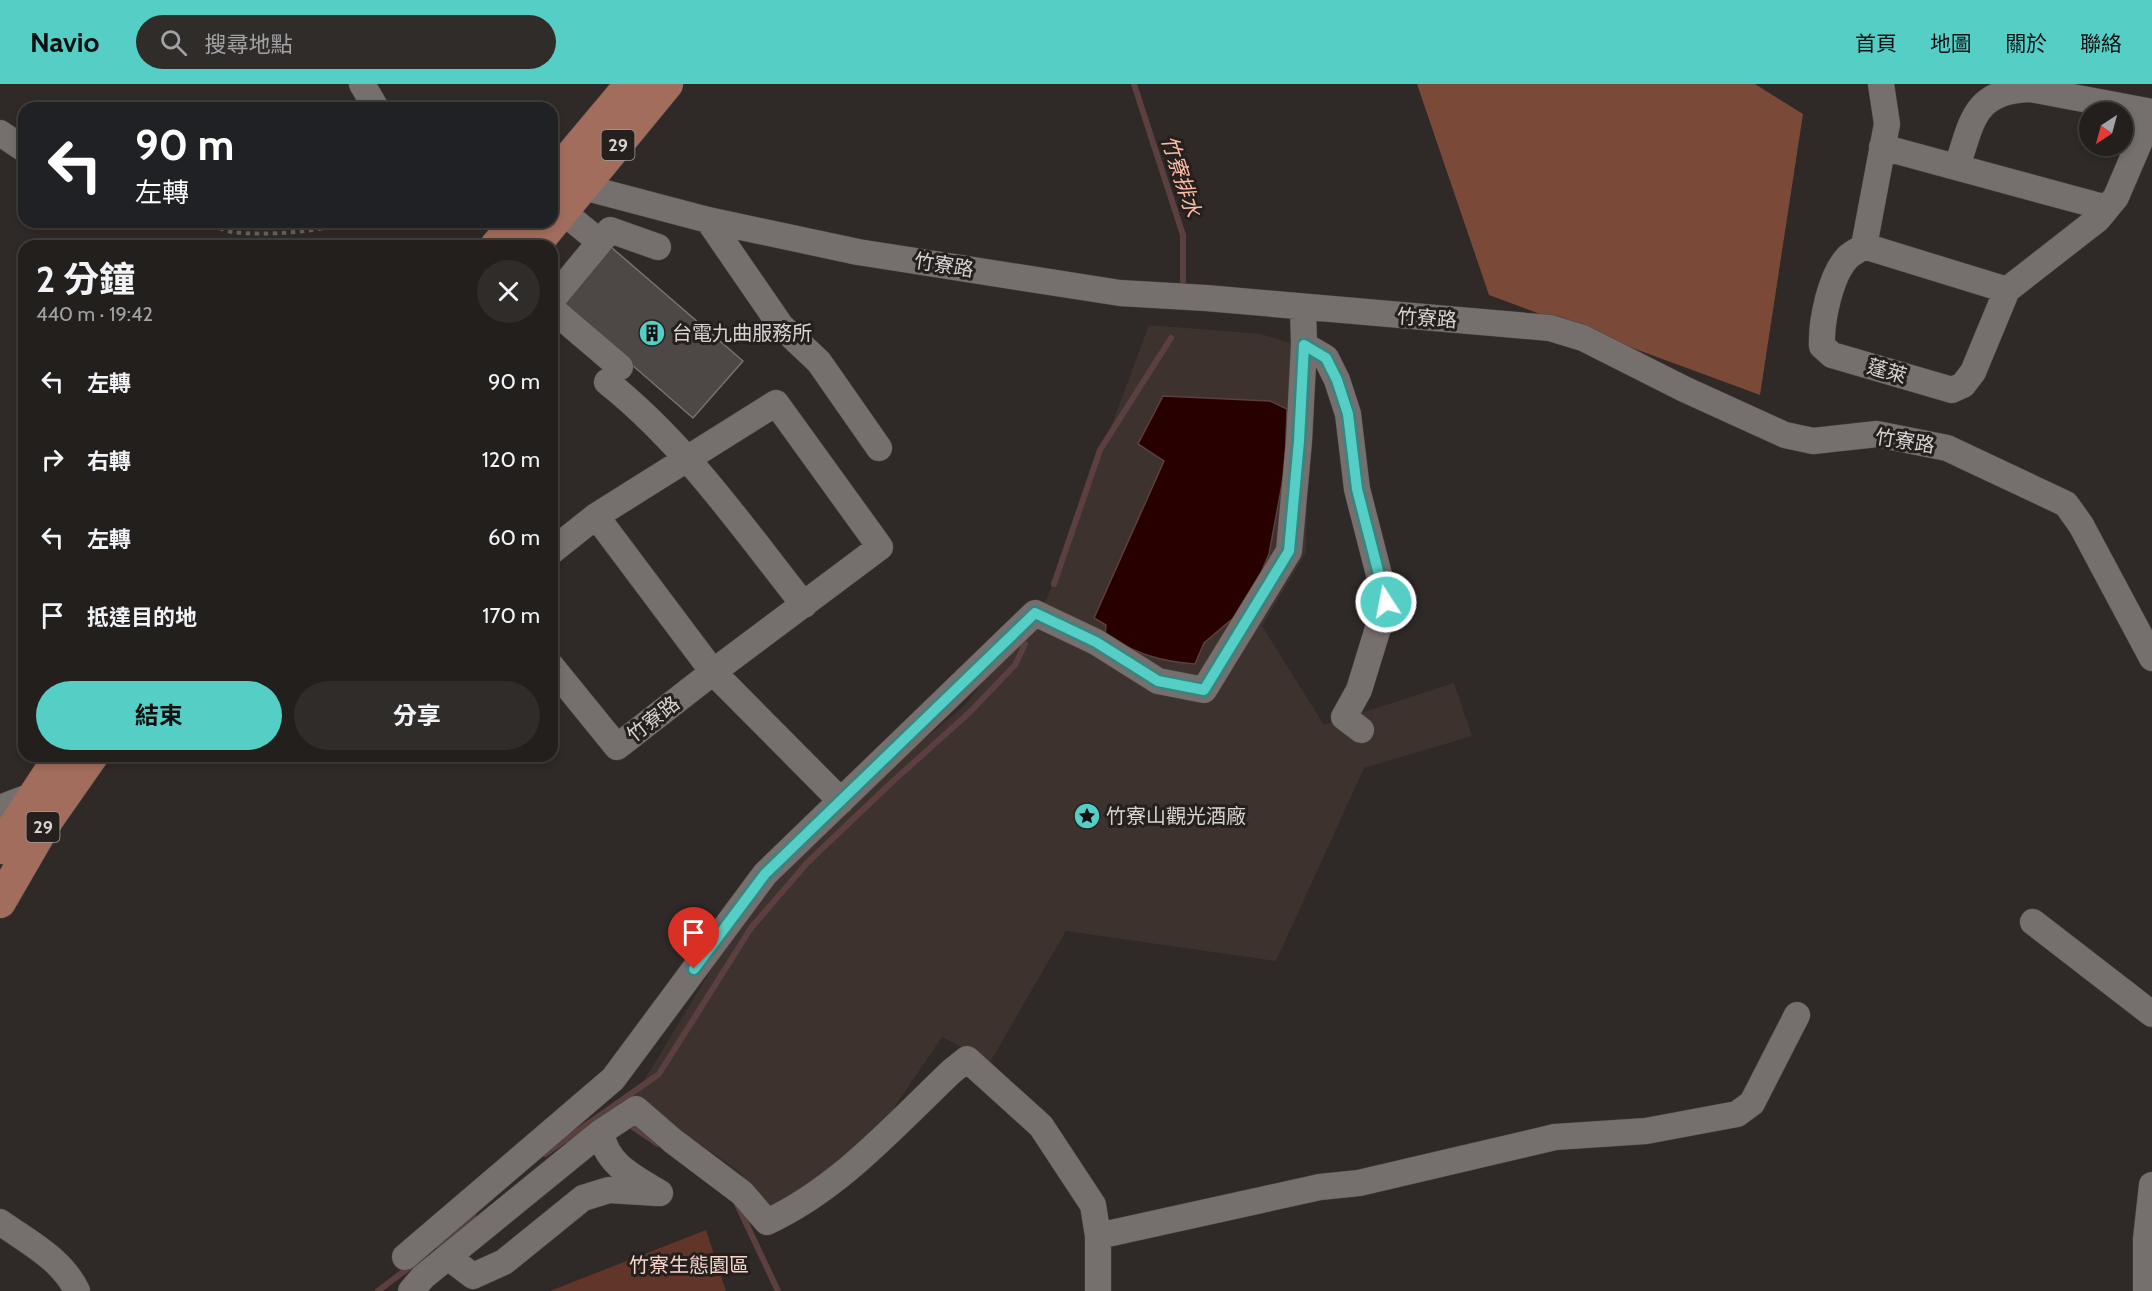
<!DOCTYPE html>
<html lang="zh-TW">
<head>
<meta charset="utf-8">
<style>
  body { margin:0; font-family:Cabin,"Noto Sans TC",sans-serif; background:#2f2c2a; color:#f1f3f6; height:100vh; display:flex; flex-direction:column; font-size:22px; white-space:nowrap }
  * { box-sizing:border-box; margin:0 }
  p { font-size:20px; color:#a3a2a4 }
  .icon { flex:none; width:33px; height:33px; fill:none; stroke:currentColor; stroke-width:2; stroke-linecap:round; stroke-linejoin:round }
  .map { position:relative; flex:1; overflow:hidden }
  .panel { position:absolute; left:18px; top:156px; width:540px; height:522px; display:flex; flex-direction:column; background:#231f1d; border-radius:18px; box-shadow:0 3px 9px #0003,0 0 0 2px #403d3b }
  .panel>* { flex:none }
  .top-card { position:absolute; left:18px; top:18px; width:540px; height:126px; border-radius:18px; box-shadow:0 3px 9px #0003,0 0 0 2px #403d3b; background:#202124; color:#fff; overflow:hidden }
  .needle { width:39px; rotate:216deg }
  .controls { position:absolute; left:2079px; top:18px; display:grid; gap:12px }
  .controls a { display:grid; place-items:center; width:54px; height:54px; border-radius:50%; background:#231f1d; box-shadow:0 3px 9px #0003,0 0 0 2px #403d3b; font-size:30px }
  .pin { position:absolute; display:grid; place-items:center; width:51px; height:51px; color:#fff; margin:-62px -26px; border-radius:50% 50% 50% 0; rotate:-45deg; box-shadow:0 0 6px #0007 }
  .pin .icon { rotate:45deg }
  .me { position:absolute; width:66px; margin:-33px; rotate:349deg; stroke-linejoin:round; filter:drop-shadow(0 0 4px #0008) }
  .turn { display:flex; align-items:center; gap:21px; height:126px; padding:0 18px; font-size:27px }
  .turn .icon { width:78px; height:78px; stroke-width:2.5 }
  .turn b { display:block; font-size:42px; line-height:51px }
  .round { display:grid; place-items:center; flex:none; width:63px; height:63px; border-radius:32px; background:#2f2c2a }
  .summary { display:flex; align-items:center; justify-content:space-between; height:102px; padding:0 18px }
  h1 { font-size:36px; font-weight:700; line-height:45px }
  .primary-button { display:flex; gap:12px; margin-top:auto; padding:12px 18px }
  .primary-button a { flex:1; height:69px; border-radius:36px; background:#55cec5; color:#111; font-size:24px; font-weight:700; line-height:69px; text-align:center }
  .primary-button a+a { background:#2f2c2a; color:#f1f3f6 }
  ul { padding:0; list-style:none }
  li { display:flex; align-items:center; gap:18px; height:78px; padding:0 18px }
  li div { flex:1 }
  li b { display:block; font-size:22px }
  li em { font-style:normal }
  header { display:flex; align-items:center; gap:36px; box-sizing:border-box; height:84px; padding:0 30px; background:#55cec5; color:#111 }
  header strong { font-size:28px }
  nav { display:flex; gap:33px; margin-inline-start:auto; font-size:21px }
  .search { width:420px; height:54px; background:#2f2c2a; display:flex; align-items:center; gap:15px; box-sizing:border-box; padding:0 21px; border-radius:33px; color:#a3a2a4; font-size:22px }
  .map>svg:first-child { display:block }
</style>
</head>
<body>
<header>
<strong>Navio</strong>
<div class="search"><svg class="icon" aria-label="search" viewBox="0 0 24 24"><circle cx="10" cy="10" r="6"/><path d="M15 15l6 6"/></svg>搜尋地點</div>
<nav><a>首頁</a><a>地圖</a><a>關於</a><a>聯絡</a></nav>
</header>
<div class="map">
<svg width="2152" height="1207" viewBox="0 0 2152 1207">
  <rect width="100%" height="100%" fill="#2f2927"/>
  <path fill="#3e322e" d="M1149,241L1261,250L1309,265L1306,469L1262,542L1324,641L1454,599L1472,652L1364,684L1276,877L1066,847L990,978L942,953L858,1077L759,1135L742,1090L634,1013L775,780L965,621L1047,514Z"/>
  <path fill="#613629" d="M706,1146L726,1207H550Z"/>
  <path fill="#7b4938" d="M1417,0H1755L1803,30L1760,311L1489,211Z"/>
  <path fill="#280000" stroke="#5c3f3f" stroke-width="1.5" d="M1163,312L1270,317L1287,325L1285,384L1269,470L1254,505L1238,530L1204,559L1195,580C1155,577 1140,569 1105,553L1106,541L1094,534L1164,377L1138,360Z"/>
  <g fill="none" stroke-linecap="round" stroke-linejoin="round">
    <path stroke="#5c3f3f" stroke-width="6" d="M1134,0L1183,151V197
      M1054,500L1100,366L1171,254
      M627,1039L658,1060
      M545,1070L659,990L751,844L807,779L891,699L970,628L1015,581L1025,560
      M736,1118L778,1207
      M438,1161L473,1131
      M378,1207L411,1182"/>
  </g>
  <path fill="#4d4745" stroke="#78716f" stroke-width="1.5" d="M611,163L743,277L693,334L562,220Z"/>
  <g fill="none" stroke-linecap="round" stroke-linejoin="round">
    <defs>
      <path id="minor" d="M362,0L376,24
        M1881,0L1887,40L1864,162C1859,166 1852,169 1848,173C1830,191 1821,238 1822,262L1832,271L1952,306L1963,301L1973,288L2007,206L2098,135L2116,113L2152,29
        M0,49L24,65
        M1882,63L2107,124
        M1957,83C1972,38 1973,7 2030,5L2152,28
        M566,104L583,103L708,136L858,168L1120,209L1206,214L1550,244L1583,254L1684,305L1785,351L1813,357L1877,350L1947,364L2066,420L2081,441L2152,574
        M708,136L781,242L819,278L879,364
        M600,158L610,146L658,163
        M1864,162L2007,206
        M552,216L600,158L563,128
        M552,225L620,283
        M1304,261L1326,274L1337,296L1348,330L1357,405L1386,518L1359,606L1344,633L1361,646
        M607,298C685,360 743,444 804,521
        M596,432L713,588L841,717
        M552,467L596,432L776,319L880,463L713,588L617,663L552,583
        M0,724L34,711
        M2033,838L2152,930
        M660,1109C634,1093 606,1081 601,1048L636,1025L673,1057L742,1109L767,1138C840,1104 894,1042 952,987L967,975L1041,1042L1093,1121L1098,1152V1207
        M0,1138C28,1158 62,1175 77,1207
        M1098,1152L1320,1103L1359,1099L1555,1053L1646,1047L1737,1030L1752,1019L1797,931
        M405,1173L613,995L765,790L1035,529L1096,558L1158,597L1204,606L1289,467L1299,357L1304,261L1303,223
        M448,1173L473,1192L504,1178L583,1114L609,1106L657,1109
        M411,1207L423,1193L601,1048
        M2146,1207V1155L2152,1101"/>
      <path id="major" d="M552,94L631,0
        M496,162L516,138
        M534,162L667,0
        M0,764L60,672
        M0,818L48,735L92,672"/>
    </defs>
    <use href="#minor" stroke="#494442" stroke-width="27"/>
    <use href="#major" stroke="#494442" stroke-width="33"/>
    <path stroke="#686361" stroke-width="4" stroke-dasharray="4.5 4.5" stroke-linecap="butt" d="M211,141C218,143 225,147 233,148C263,152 320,148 348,138"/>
    <use href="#minor" stroke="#756f6d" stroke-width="26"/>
    <use href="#major" stroke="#a26d5c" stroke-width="32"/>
  </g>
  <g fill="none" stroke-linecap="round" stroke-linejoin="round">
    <defs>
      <path id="route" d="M694,885L765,790L1035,529L1096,558L1158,597L1204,606L1289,467L1299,357L1304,261L1326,274L1337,296L1348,330L1357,405L1386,518"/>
    </defs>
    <use href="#route" stroke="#378680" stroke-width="15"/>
    <use href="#route" stroke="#55cec5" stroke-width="10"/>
  </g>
  <defs>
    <symbol id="building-disc" viewBox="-11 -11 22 22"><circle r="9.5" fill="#55cec5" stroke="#25201e"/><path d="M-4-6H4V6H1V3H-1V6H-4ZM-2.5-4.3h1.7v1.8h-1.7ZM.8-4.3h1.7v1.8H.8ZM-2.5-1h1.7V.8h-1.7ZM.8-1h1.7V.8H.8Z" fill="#111"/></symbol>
    <symbol id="sight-disc" viewBox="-11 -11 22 22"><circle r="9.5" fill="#55cec5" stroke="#25201e"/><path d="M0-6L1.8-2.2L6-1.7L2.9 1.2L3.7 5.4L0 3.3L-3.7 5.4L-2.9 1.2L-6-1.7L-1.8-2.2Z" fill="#111"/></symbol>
  </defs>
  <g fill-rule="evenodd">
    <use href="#building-disc" x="637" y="234" width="30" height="30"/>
    <use href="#sight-disc" x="1072" y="717" width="30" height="30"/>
  </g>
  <g text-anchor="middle" stroke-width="6" stroke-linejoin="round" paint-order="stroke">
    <g fill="#25201e" stroke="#a29d9c" stroke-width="1.5">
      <rect x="601.5" y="46" width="33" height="30" rx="4.5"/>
      <rect x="26.5" y="728" width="33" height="30" rx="4.5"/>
    </g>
    <g font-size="18" font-weight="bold" fill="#d7d3d2">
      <text x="618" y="67">29</text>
      <text x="43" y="749">29</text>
    </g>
    <g font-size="20" fill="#d7d3d2" stroke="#25201e">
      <text transform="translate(944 181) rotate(9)" y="7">竹寮路</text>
      <text transform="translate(1427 234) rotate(4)" y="7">竹寮路</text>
      <text transform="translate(1887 287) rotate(16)" y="7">蓬萊</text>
      <text transform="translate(1905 357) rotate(9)" y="7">竹寮路</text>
      <text transform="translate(653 635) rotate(-38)" y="7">竹寮路</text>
    </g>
    <g font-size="20" fill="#d7d3d2" stroke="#25201e" text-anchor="start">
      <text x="672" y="256">台電九曲服務所</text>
      <text x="1106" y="739">竹寮山觀光酒廠</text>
    </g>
    <g font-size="20" fill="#f6d3c8" stroke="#25201e">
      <text x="689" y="1188">竹寮生態園區</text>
    </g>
    <g font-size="21" font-style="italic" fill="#febba6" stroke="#25201e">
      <text transform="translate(1181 92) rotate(72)" y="7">竹寮排水</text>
    </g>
  </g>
</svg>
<div class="controls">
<a><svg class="needle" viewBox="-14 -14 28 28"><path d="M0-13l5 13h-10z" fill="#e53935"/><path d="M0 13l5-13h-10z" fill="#a3a2a4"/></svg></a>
</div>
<div class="pin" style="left:694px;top:885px;background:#d93025"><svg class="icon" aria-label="arrive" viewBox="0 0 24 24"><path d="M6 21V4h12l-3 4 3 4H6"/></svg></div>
<svg class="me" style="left:1386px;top:518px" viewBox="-20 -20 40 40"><circle r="17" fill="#55cec5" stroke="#fff" stroke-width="3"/><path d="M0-11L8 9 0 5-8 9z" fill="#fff"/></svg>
<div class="top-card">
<div class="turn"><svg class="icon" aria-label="left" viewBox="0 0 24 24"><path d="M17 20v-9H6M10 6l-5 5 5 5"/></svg><div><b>90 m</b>左轉</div></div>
</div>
<section class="panel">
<div class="summary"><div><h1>2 分鐘</h1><p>440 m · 19:42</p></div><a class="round"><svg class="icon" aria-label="close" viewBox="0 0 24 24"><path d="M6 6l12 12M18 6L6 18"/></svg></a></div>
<ul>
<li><svg class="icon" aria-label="left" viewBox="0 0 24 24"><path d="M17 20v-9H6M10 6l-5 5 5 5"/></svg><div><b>左轉</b></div><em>90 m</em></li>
<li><svg class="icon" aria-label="right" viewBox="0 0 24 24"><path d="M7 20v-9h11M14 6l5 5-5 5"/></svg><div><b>右轉</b></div><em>120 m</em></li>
<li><svg class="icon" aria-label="left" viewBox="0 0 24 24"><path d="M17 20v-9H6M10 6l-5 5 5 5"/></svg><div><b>左轉</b></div><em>60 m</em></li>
<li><svg class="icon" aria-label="arrive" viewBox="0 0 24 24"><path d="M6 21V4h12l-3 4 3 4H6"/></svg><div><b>抵達目的地</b></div><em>170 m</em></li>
</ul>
<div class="primary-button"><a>結束</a><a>分享</a></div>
</section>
</div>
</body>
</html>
